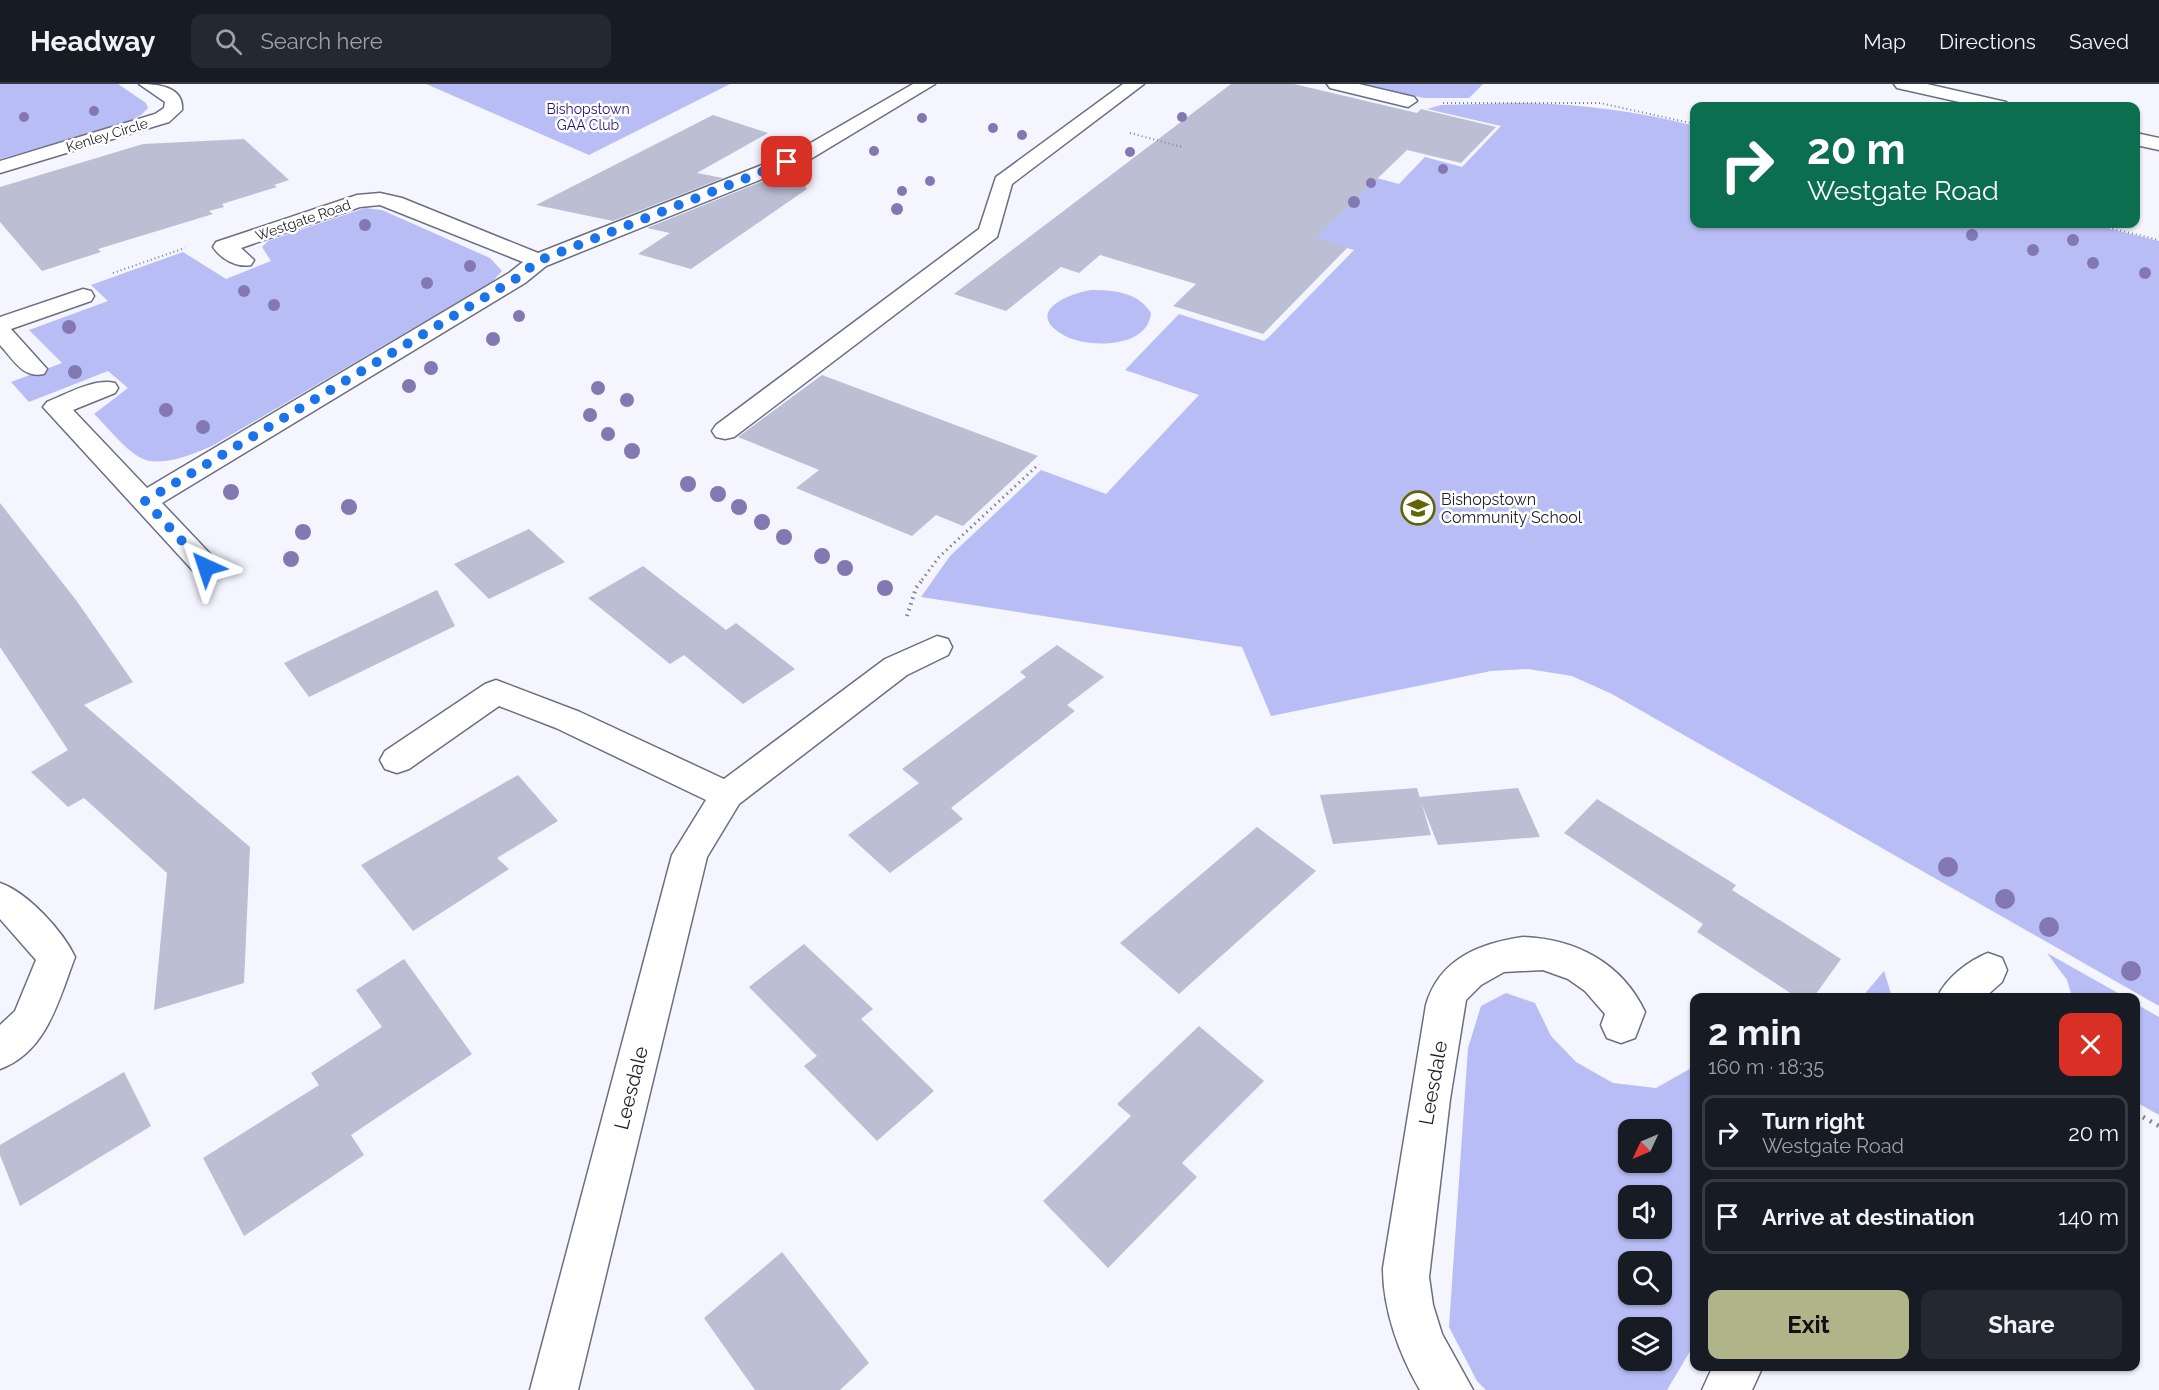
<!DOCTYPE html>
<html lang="en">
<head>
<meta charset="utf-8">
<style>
  body { margin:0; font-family:Raleway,sans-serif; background:#242831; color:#f1f3f6; height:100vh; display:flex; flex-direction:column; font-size:22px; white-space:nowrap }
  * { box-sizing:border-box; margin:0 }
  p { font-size:20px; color:#9ea1a6 }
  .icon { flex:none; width:33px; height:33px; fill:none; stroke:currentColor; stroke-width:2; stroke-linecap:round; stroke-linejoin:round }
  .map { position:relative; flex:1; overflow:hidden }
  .drawer { position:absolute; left:1690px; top:909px; width:450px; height:378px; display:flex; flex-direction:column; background:#171b24; border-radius:12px; box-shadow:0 2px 4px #0004 }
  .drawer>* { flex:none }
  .guide { position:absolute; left:1690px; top:18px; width:450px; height:126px; border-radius:12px; box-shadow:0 2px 4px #0004; background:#0b6e4f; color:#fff; overflow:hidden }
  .needle { width:39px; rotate:226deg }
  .fabs { position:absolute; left:1618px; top:1035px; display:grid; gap:12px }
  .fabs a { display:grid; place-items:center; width:54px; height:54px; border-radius:12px; background:#171b24; box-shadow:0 2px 4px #0004; font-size:30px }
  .pin { position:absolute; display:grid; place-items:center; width:51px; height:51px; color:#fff; margin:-26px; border-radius:12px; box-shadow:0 3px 9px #0006 }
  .me { position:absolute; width:66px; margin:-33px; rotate:318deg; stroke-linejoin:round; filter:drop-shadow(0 0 4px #0008) }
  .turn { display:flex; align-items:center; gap:21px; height:126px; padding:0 18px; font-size:27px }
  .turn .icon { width:78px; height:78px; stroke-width:2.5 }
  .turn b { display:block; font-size:42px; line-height:51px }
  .round { display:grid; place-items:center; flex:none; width:63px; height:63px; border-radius:12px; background:#242831 }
  .headline { display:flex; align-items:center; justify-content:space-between; height:102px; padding:0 18px }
  h1 { font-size:36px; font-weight:700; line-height:45px }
  .primary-button { display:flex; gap:12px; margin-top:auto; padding:12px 18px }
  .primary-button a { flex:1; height:69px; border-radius:12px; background:#b0b489; color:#111; font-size:24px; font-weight:700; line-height:69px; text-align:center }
  .primary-button a+a { background:#242831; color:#f1f3f6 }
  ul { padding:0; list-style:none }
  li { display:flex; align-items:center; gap:18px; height:75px; margin:0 12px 9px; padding:0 6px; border:3px solid #363941; border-radius:12px }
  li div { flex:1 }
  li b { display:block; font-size:22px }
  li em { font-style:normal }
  header { display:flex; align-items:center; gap:36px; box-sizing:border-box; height:84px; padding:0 30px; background:#171b24; border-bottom:2px solid #363941 }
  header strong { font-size:28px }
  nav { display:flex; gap:33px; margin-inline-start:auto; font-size:21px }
  .search { width:420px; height:54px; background:#242831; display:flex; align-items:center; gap:15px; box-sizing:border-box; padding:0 21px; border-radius:12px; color:#9ea1a6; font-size:22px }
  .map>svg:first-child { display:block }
</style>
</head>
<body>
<header>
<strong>Headway</strong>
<div class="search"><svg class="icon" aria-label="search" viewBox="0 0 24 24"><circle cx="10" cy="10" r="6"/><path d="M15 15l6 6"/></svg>Search here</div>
<nav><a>Map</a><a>Directions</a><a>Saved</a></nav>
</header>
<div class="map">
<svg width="2159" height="1306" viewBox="0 0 2159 1306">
  <rect width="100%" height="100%" fill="#f4f5ff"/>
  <path fill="#b9bdf5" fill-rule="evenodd" d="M0,0H118L146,19L148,24L141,31L123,40L0,75Z
    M426,0H730L589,71Z
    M1364,0H1483L1469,14H1424Z
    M1518,19C1581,20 1634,27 1695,42V140H2090L2159,157V922L1612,610L1572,592L1528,585L1491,587L1271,632L1242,563L921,513L950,472L1041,386L1106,410L1199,311L1125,286L1179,230L1264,257L1270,252L1354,166L1314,155L1347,124V86L1399,100L1425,73L1462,83L1501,42L1427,25L1441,21Z
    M365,124L382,126L490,174L502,187L492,198L212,362C193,370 159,385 139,373C123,364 108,343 94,330L128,304L108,287L29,318L11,298L62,279L29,246L108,217L91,201L183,168L226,195L271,177L262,163L268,157Z
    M1091,206C1114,206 1138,208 1151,229C1148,266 1083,265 1060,249C1025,226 1072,209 1091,206Z
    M2047,869L2125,913H2072L2067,896Z
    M1884,887L1892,913H1862Z
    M1506,909L1535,919L1551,952L1576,978L1613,999L1656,1004L1695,982V1259L1667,1306H1486L1477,1297L1449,1243L1468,964L1481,922ZM1629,1046H1662V1078H1629ZM1629,1112H1662V1144H1629ZM1629,1178H1662V1210H1629ZM1629,1244H1662V1276H1629Z
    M2136,920L2159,933V1031L2136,1018Z"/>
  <path fill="#bcbed4" d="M1231,0H1294L1417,29L1421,25L1496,43L1461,79L1407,66L1316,154L1348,163L1263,250L1173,222L1196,200L1100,171L1079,189L1061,183L1006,227L954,210Z
    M713,31L768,49L697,89L723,94L613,137L536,121Z
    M244,55L289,96L274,101L277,103L222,120L224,123L209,127L213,130L98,165L101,168L42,187L0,138V103L143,60Z
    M793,85L807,105L691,185L638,170L670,149L647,144Z
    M822,291L1038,372L963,442L936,431L912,452L796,404L819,386L738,353Z
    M0,419L76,516L133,598L84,621L250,763L244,899L154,926L167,789L84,714L68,723L31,688L68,666L0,563Z
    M529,445L565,478L489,515L454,480Z
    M643,482L726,546L736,539L795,585L743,620L684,571L670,580L588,514Z
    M437,506L455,542L309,613L284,579Z
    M1057,561L1104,593L1067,621L1075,627L951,724L963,735L890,789L848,751L919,699L902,685L1026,593L1020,588Z
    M518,691L558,737L497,774L509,785L413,847L361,781Z
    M1417,704L1431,751L1333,760L1320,711Z
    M1518,704L1540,753L1438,761L1419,713Z
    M1597,715L1736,801L1732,806L1841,875L1813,914H1798L1697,848L1703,840L1564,749Z
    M1257,743L1316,787L1179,910L1120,859Z
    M804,860L873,925L861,935L934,1007L877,1057L804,982L817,972L749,903Z
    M404,875L472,970L351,1051L364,1071L244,1152L203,1074L319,1001L311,989L382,943L356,906Z
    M1199,942L1264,997L1182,1079L1197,1093L1108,1184L1043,1117L1131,1032L1117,1020Z
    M124,988L151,1042L20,1122L0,1071V1061Z
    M782,1168L869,1279L840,1306H755L704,1234Z"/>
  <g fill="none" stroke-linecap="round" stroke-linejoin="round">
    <defs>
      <path id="minor" d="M139,0C157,0 184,2 182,26L169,38L0,89V77L155,30L164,24L165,18Z
        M913,0H935L809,76L546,182L525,199L162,419L216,476L221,483L216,490L206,493L196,490L43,323L47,318C67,310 94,294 115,299L118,304L115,309L73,326L147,404L509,189L523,178L380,121L360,123L241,164L254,176L251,181C237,184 221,175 213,163L216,158L357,111L380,109L402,114L538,169L795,68Z
        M1123,0H1144L1012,100L997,153L734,353L725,355L716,353L712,347L716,341L979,145L996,93Z
        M1327,0H1359L1414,13L1417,17L1408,23L1330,4Z
        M1894,0H1927L2006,18L2008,22H1977L1897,4Z
        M2136,49L2159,54V66L2136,61Z
        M83,205L91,207L94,212L91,217L11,245L47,285L44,290C23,295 13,275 0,261V233Z
        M937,552L948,555L952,563L948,571L907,591L739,720L707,773L578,1306H530L672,771L706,716L556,644L499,622L409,685L397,689L385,685L380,676L385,667L485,600L496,596L580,628L724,695L885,575Z
        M0,799C27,808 63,847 75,873C59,915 47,968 0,985V941L15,927L36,876L0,835Z
        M1523,853C1576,855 1622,879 1645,928L1635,954L1621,959L1607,954L1601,941L1605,930L1585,907L1568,895L1543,886L1504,888L1481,901L1466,916L1450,1015L1429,1193L1433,1221L1442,1250L1473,1306H1420C1399,1270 1383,1226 1383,1184L1426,921C1439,875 1480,859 1523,853Z
        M1988,869L2002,874L2007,886L2002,898L1984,914H1937C1946,894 1968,877 1988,869Z
        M1713,1282H1763L1752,1306H1702Z"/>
    </defs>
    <use href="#minor" stroke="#6c6e82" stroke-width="3"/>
    <path stroke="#80818a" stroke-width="2" stroke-dasharray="1 3" stroke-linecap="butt" d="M1443,19H1600L1695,40
      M1130,49L1182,63
      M2093,140L2159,156
      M113,189L185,164"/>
    <path stroke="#80818a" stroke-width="3" stroke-dasharray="1.5 4" stroke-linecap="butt" d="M922,496L939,473L1039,380"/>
    <path stroke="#80818a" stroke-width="4" stroke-dasharray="1.5 4.5" stroke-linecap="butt" d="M907,532L916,504L923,495"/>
    <path stroke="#80818a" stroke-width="4.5" stroke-dasharray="2 6" stroke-linecap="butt" d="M2136,1029L2159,1042"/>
    <use href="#minor" fill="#fff" fill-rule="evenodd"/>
  </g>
  <g fill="#8378b1">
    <circle cx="94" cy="27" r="5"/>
    <circle cx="24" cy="33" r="5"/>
    <circle cx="1182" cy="33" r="5"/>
    <circle cx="922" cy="34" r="5"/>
    <circle cx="993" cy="44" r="5"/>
    <circle cx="1022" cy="51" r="5"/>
    <circle cx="874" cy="67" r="5"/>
    <circle cx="1130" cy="68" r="5"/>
    <circle cx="1443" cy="85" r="5"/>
    <circle cx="806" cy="93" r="5"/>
    <circle cx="930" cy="97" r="5"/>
    <circle cx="1371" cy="99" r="5"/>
    <circle cx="902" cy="107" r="5"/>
    <circle cx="1354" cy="118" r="6"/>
    <circle cx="897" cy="125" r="6"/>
    <circle cx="365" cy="141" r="6"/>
    <circle cx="1972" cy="151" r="6"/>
    <circle cx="2073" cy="156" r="6"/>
    <circle cx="2033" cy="166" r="6"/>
    <circle cx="2093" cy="179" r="6"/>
    <circle cx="470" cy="182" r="6"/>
    <circle cx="2145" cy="189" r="6"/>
    <circle cx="427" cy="199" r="6"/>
    <circle cx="244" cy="207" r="6"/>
    <circle cx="274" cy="221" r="6"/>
    <circle cx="519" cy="232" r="6"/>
    <circle cx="69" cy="243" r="7"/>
    <circle cx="493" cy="255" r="7"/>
    <circle cx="431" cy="284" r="7"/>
    <circle cx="75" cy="288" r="7"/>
    <circle cx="409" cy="302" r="7"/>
    <circle cx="598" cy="304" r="7"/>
    <circle cx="627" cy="316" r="7"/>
    <circle cx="166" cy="326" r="7"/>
    <circle cx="590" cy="331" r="7"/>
    <circle cx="203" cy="343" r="7"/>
    <circle cx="608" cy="350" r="7"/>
    <circle cx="632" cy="367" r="8"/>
    <circle cx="688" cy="400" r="8"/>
    <circle cx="231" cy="408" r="8"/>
    <circle cx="718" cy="410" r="8"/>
    <circle cx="349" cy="423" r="8"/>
    <circle cx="739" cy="423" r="8"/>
    <circle cx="762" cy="438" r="8"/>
    <circle cx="303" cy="448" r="8"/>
    <circle cx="784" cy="453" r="8"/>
    <circle cx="822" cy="472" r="8"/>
    <circle cx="291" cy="475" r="8"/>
    <circle cx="845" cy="484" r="8"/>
    <circle cx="885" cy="504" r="8"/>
    <circle cx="1948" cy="783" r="10"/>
    <circle cx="2005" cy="815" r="10"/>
    <circle cx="2049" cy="843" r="10"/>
    <circle cx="2131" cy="887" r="10"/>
  </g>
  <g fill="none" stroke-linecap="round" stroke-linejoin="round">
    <path stroke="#1a73e8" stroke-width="10" stroke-dasharray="0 18" d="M206,483L145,417L517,194L538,177L787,78"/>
  </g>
  <defs>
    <symbol id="school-ring" viewBox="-11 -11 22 22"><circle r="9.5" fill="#fff" stroke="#606603" stroke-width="1.5"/><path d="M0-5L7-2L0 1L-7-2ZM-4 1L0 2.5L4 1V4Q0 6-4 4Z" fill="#606603"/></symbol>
  </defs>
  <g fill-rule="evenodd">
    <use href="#school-ring" x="1399" y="405" width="38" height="38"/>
  </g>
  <g text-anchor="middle" stroke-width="5" stroke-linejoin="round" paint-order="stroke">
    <g font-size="14" fill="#261271" stroke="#fff">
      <text x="588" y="30">Bishopstown<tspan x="588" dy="16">GAA Club</tspan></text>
    </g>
    <g font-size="14" fill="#1f2028" stroke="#fff">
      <text transform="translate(107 51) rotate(-17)" y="5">Kenley Circle</text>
      <text transform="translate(303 136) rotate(-19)" y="5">Westgate Road</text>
    </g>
    <g font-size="16" fill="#1f2028" stroke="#fff" text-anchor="start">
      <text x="1441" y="421">Bishopstown<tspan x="1441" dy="18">Community School</tspan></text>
    </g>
    <g font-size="20" fill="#1f2028" stroke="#fff">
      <text transform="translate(1433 999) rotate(-80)" y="7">Leesdale</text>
      <text transform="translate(631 1004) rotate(-76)" y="7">Leesdale</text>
    </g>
  </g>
</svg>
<div class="fabs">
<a><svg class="needle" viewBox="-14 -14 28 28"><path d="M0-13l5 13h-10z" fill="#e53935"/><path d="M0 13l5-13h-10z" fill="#9ea1a6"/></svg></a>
<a><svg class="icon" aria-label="sound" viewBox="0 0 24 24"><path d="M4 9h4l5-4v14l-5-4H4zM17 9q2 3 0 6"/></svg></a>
<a><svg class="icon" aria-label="search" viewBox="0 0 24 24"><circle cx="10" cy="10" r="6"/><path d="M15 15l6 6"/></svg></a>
<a><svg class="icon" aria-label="layers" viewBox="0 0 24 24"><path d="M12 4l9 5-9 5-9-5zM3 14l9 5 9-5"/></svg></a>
</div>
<div class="pin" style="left:787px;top:78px;background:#d93025"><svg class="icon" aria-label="arrive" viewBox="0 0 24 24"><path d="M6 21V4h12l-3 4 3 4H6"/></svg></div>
<svg class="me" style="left:206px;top:483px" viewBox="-20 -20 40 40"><path d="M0-17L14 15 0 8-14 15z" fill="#1a73e8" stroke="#fff" stroke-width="4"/></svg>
<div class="guide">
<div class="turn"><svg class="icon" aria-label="right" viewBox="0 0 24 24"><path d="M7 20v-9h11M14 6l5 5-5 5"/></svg><div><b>20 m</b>Westgate Road</div></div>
</div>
<section class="drawer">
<div class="headline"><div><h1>2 min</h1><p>160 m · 18:35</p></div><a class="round" style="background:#d93025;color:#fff"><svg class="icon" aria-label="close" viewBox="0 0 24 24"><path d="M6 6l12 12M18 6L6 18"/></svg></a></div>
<ul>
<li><svg class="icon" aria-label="right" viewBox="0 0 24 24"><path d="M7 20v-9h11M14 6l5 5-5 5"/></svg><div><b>Turn right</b><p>Westgate Road</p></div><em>20 m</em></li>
<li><svg class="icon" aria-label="arrive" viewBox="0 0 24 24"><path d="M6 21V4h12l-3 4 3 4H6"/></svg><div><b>Arrive at destination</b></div><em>140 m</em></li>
</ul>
<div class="primary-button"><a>Exit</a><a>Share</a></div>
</section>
</div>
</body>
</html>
